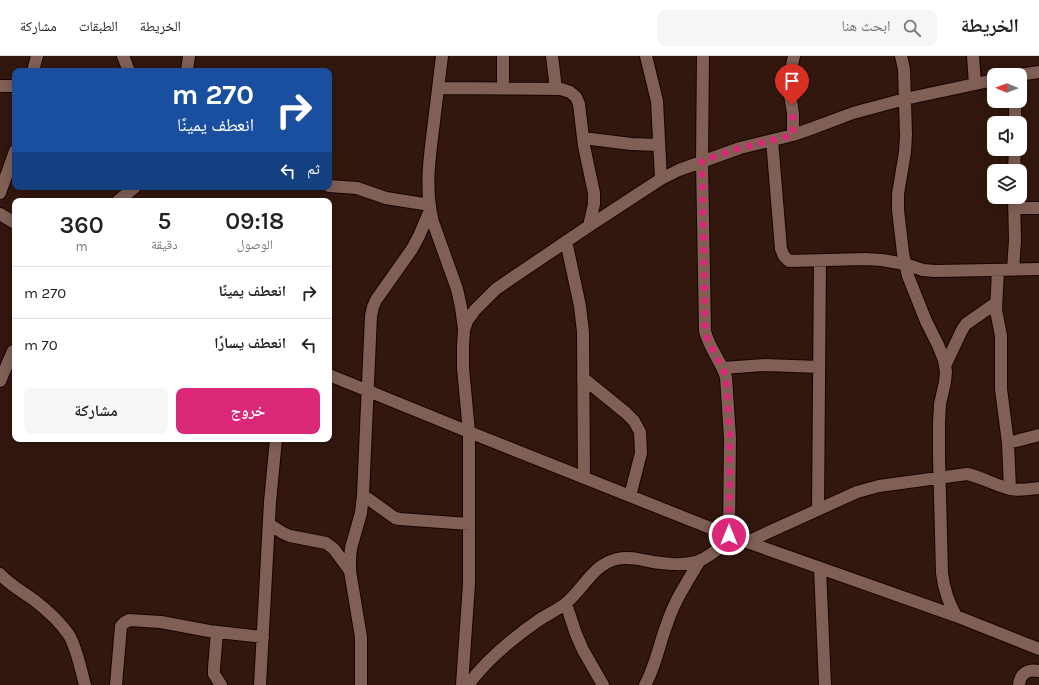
<!DOCTYPE html>
<html lang="ar">
<head>
<meta charset="utf-8">
<style>
  body { margin:0; font-family:Karla,"Noto Naskh Arabic",sans-serif; background:#f6f6f6; color:#222; direction:rtl; height:100vh; display:flex; flex-direction:column; font-size:15px; white-space:nowrap }
  * { box-sizing:border-box; margin:0 }
  p { font-size:13px; color:#767676 }
  .icon { flex:none; width:22px; height:22px; fill:none; stroke:currentColor; stroke-width:2; stroke-linecap:round; stroke-linejoin:round }
  .map { position:relative; flex:1; overflow:hidden; direction:ltr }
  .sheet { position:absolute; left:12px; top:142px; width:320px; height:244px; display:flex; flex-direction:column; background:#fff; border-radius:8px; box-shadow:0 2px 10px #0003; direction:rtl }
  .sheet>* { flex:none }
  .hud { position:absolute; left:12px; top:12px; width:320px; height:122px; border-radius:8px; box-shadow:0 2px 10px #0003; direction:rtl; background:#1a4fa0; color:#fff; overflow:hidden }
  .needle { width:26px; rotate:271deg }
  .controls { position:absolute; left:987px; top:12px; display:grid; gap:8px }
  .controls a { display:grid; place-items:center; width:40px; height:40px; border-radius:8px; background:#fff; box-shadow:0 2px 10px #0003; font-size:20px }
  .pin { position:absolute; display:grid; place-items:center; width:34px; height:34px; color:#fff; margin:-41px -17px; border-radius:50% 50% 50% 0; rotate:-45deg; box-shadow:0 0 4px #0007 }
  .pin .icon { rotate:45deg }
  .me { position:absolute; width:44px; margin:-22px; rotate:0deg; stroke-linejoin:round; filter:drop-shadow(0 0 3px #0008) }
  .turn { display:flex; align-items:center; gap:14px; height:84px; padding:0 12px; font-size:18px }
  .turn .icon { width:52px; height:52px; stroke-width:2.5 }
  .turn b { display:block; font-size:28px; line-height:34px }
  .then { display:flex; align-items:center; height:38px; padding:0 12px; background:#0003; gap:8px; font-size:15px }
  .eta { display:flex; justify-content:space-evenly; align-items:center; height:68px; text-align:center }
  .eta b { font-size:24px; font-weight:600; line-height:28px }
  .primary-button { display:flex; gap:8px; margin-top:auto; padding:8px 12px }
  .primary-button a { flex:1; height:46px; border-radius:8px; background:#db2777; color:#fff; font-size:16px; font-weight:600; line-height:46px; text-align:center }
  .primary-button a+a { background:#f6f6f6; color:#222 }
  ul { padding:0; list-style:none }
  li { display:flex; align-items:center; gap:12px; height:52px; padding:0 12px; border-top:1px solid #e0e0e0 }
  li div { flex:1 }
  li b { display:block; font-size:15px }
  li em { font-style:normal }
  header { display:flex; align-items:center; gap:24px; box-sizing:border-box; height:56px; padding:0 20px; background:#fff; border-bottom:1px solid #e0e0e0 }
  header strong { font-size:19px }
  nav { display:flex; gap:22px; margin-inline-start:auto; font-size:14px }
  .search { width:280px; height:36px; background:#f6f6f6; display:flex; align-items:center; gap:10px; box-sizing:border-box; padding:0 14px; border-radius:8px; color:#767676; font-size:15px }
  .map>svg:first-child { display:block }
</style>
</head>
<body>
<header>
<strong>الخريطة</strong>
<div class="search"><svg class="icon" aria-label="search" viewBox="0 0 24 24"><circle cx="10" cy="10" r="6"/><path d="M15 15l6 6"/></svg>ابحث هنا</div>
<nav><a>الخريطة</a><a>الطبقات</a><a>مشاركة</a></nav>
</header>
<div class="map">
<svg width="1039" height="629" viewBox="0 0 1039 629">
  <rect width="100%" height="100%" fill="#32170e"/>
  <g fill="none" stroke-linecap="round" stroke-linejoin="round">
    <defs>
      <path id="minor" d="M123,0L129,15
        M442,0C439,25 436,49 433,74C429,105 425,135 433,166L457,233L461,251L464,273
        M503,0V32
        M552,0L556,33
        M646,0L657,45L661,123
        M703,0L702,105L705,275C709,292 721,305 726,321L730,382L729,479
        M901,0L904,13L906,79L905,96L898,138V154L903,197L908,220L926,265L938,289L944,304L946,316L945,326L940,348L939,367V401L942,517C944,534 948,546 956,560
        M973,0L975,28
        M33,15L37,0
        M187,15L189,0
        M1019,19L1039,16
        M0,30H15
        M438,32L561,33L570,36L576,41L579,48L584,90L594,137V148L589,170
        M1015,67V45
        M793,79V57L788,27L794,0
        M583,82L631,88L659,89
        M772,84L781,193L784,200L789,205L865,203L882,204L905,208L923,214L935,215L1039,213
        M1014,115L1015,93
        M329,130L357,132L386,142L430,149
        M0,137L15,95
        M118,145L135,131
        M1014,152H1039
        M0,158L15,167
        M566,185L580,250L583,276L584,422
        M998,214L996,254L1001,280V333L1008,387L1010,433
        M1013,214L1015,184L1014,141
        M945,310L962,274L966,268L996,247
        M723,312L765,309L819,311
        M329,319L469,376L733,481L956,560L1039,593
        M583,322L626,357L634,365L640,376L641,397L630,440
        M0,325L13,295
        M1008,387L1039,379
        M363,439L395,462L400,463L469,468
        M818,454L820,204
        M269,468L283,477L290,480L326,487L334,493L350,515
        M747,486L857,436L879,430L967,418C982,421 996,430 1011,433C1020,435 1030,433 1039,432
        M820,512L825,629
        M0,518C11,530 22,535 34,544C47,554 60,566 69,579C77,593 81,614 85,629
        M566,548L576,578L583,594L603,629
        M217,576L214,612V618L221,629
        M116,629L121,570L124,567L129,564L161,566L209,575L263,581
        M260,629L270,446L276,383
        M361,629V581L350,515V503L351,492L361,457L363,439L371,260L373,251L376,244L412,193L419,180L430,154
        M462,629L469,528V376L463,312V290L464,274L467,265L475,254L496,233L589,170L661,123L679,114L740,92L793,79L813,72L853,57L905,43L994,24
        M468,629C487,603 513,582 539,564C548,558 557,554 565,548C583,534 593,508 617,503C630,500 642,504 653,506C668,508 685,510 699,505C711,500 723,489 733,481
        M645,629C656,610 659,588 667,568C674,545 688,525 700,504
        M1019,629C1020,617 1028,613 1039,615"/>
    </defs>
    <use href="#minor" stroke="#180300" stroke-width="14"/>
    <use href="#minor" stroke="#805f54" stroke-width="12"/>
  </g>
  <g fill="none" stroke-linecap="round" stroke-linejoin="round">
    <path stroke="#db2777" stroke-width="7" stroke-dasharray="0 12.6" d="M729,479L730,382L726,321C721,305 709,292 705,275L702,105L740,92L793,79V57L792,49"/>
  </g>
</svg>
<div class="controls">
<a><svg class="needle" viewBox="-14 -14 28 28"><path d="M0-13l5 13h-10z" fill="#e53935"/><path d="M0 13l5-13h-10z" fill="#767676"/></svg></a>
<a><svg class="icon" aria-label="sound" viewBox="0 0 24 24"><path d="M4 9h4l5-4v14l-5-4H4zM17 9q2 3 0 6"/></svg></a>
<a><svg class="icon" aria-label="layers" viewBox="0 0 24 24"><path d="M12 4l9 5-9 5-9-5zM3 14l9 5 9-5"/></svg></a>
</div>
<div class="pin" style="left:792px;top:49px;background:#d93025"><svg class="icon" aria-label="arrive" viewBox="0 0 24 24"><path d="M6 21V4h12l-3 4 3 4H6"/></svg></div>
<svg class="me" style="left:729px;top:479px" viewBox="-20 -20 40 40"><circle r="17" fill="#db2777" stroke="#fff" stroke-width="3"/><path d="M0-11L8 9 0 5-8 9z" fill="#fff"/></svg>
<div class="hud">
<div class="turn"><svg class="icon" aria-label="right" viewBox="0 0 24 24"><path d="M7 20v-9h11M14 6l5 5-5 5"/></svg><div><b>270 m</b>انعطف يمينًا</div></div>
<div class="then">ثم<svg class="icon" aria-label="left" viewBox="0 0 24 24"><path d="M17 20v-9H6M10 6l-5 5 5 5"/></svg></div>
</div>
<section class="sheet">
<div class="eta">
<div><b>09:18</b><p>الوصول</p></div>
<div><b>5</b><p>دقيقة</p></div>
<div><b>360</b><p>m</p></div>
</div>
<ul>
<li><svg class="icon" aria-label="right" viewBox="0 0 24 24"><path d="M7 20v-9h11M14 6l5 5-5 5"/></svg><div><b>انعطف يمينًا</b></div><em>270 m</em></li>
<li><svg class="icon" aria-label="left" viewBox="0 0 24 24"><path d="M17 20v-9H6M10 6l-5 5 5 5"/></svg><div><b>انعطف يسارًا</b></div><em>70 m</em></li>
</ul>
<div class="primary-button"><a>خروج</a><a>مشاركة</a></div>
</section>
</div>
</body>
</html>
